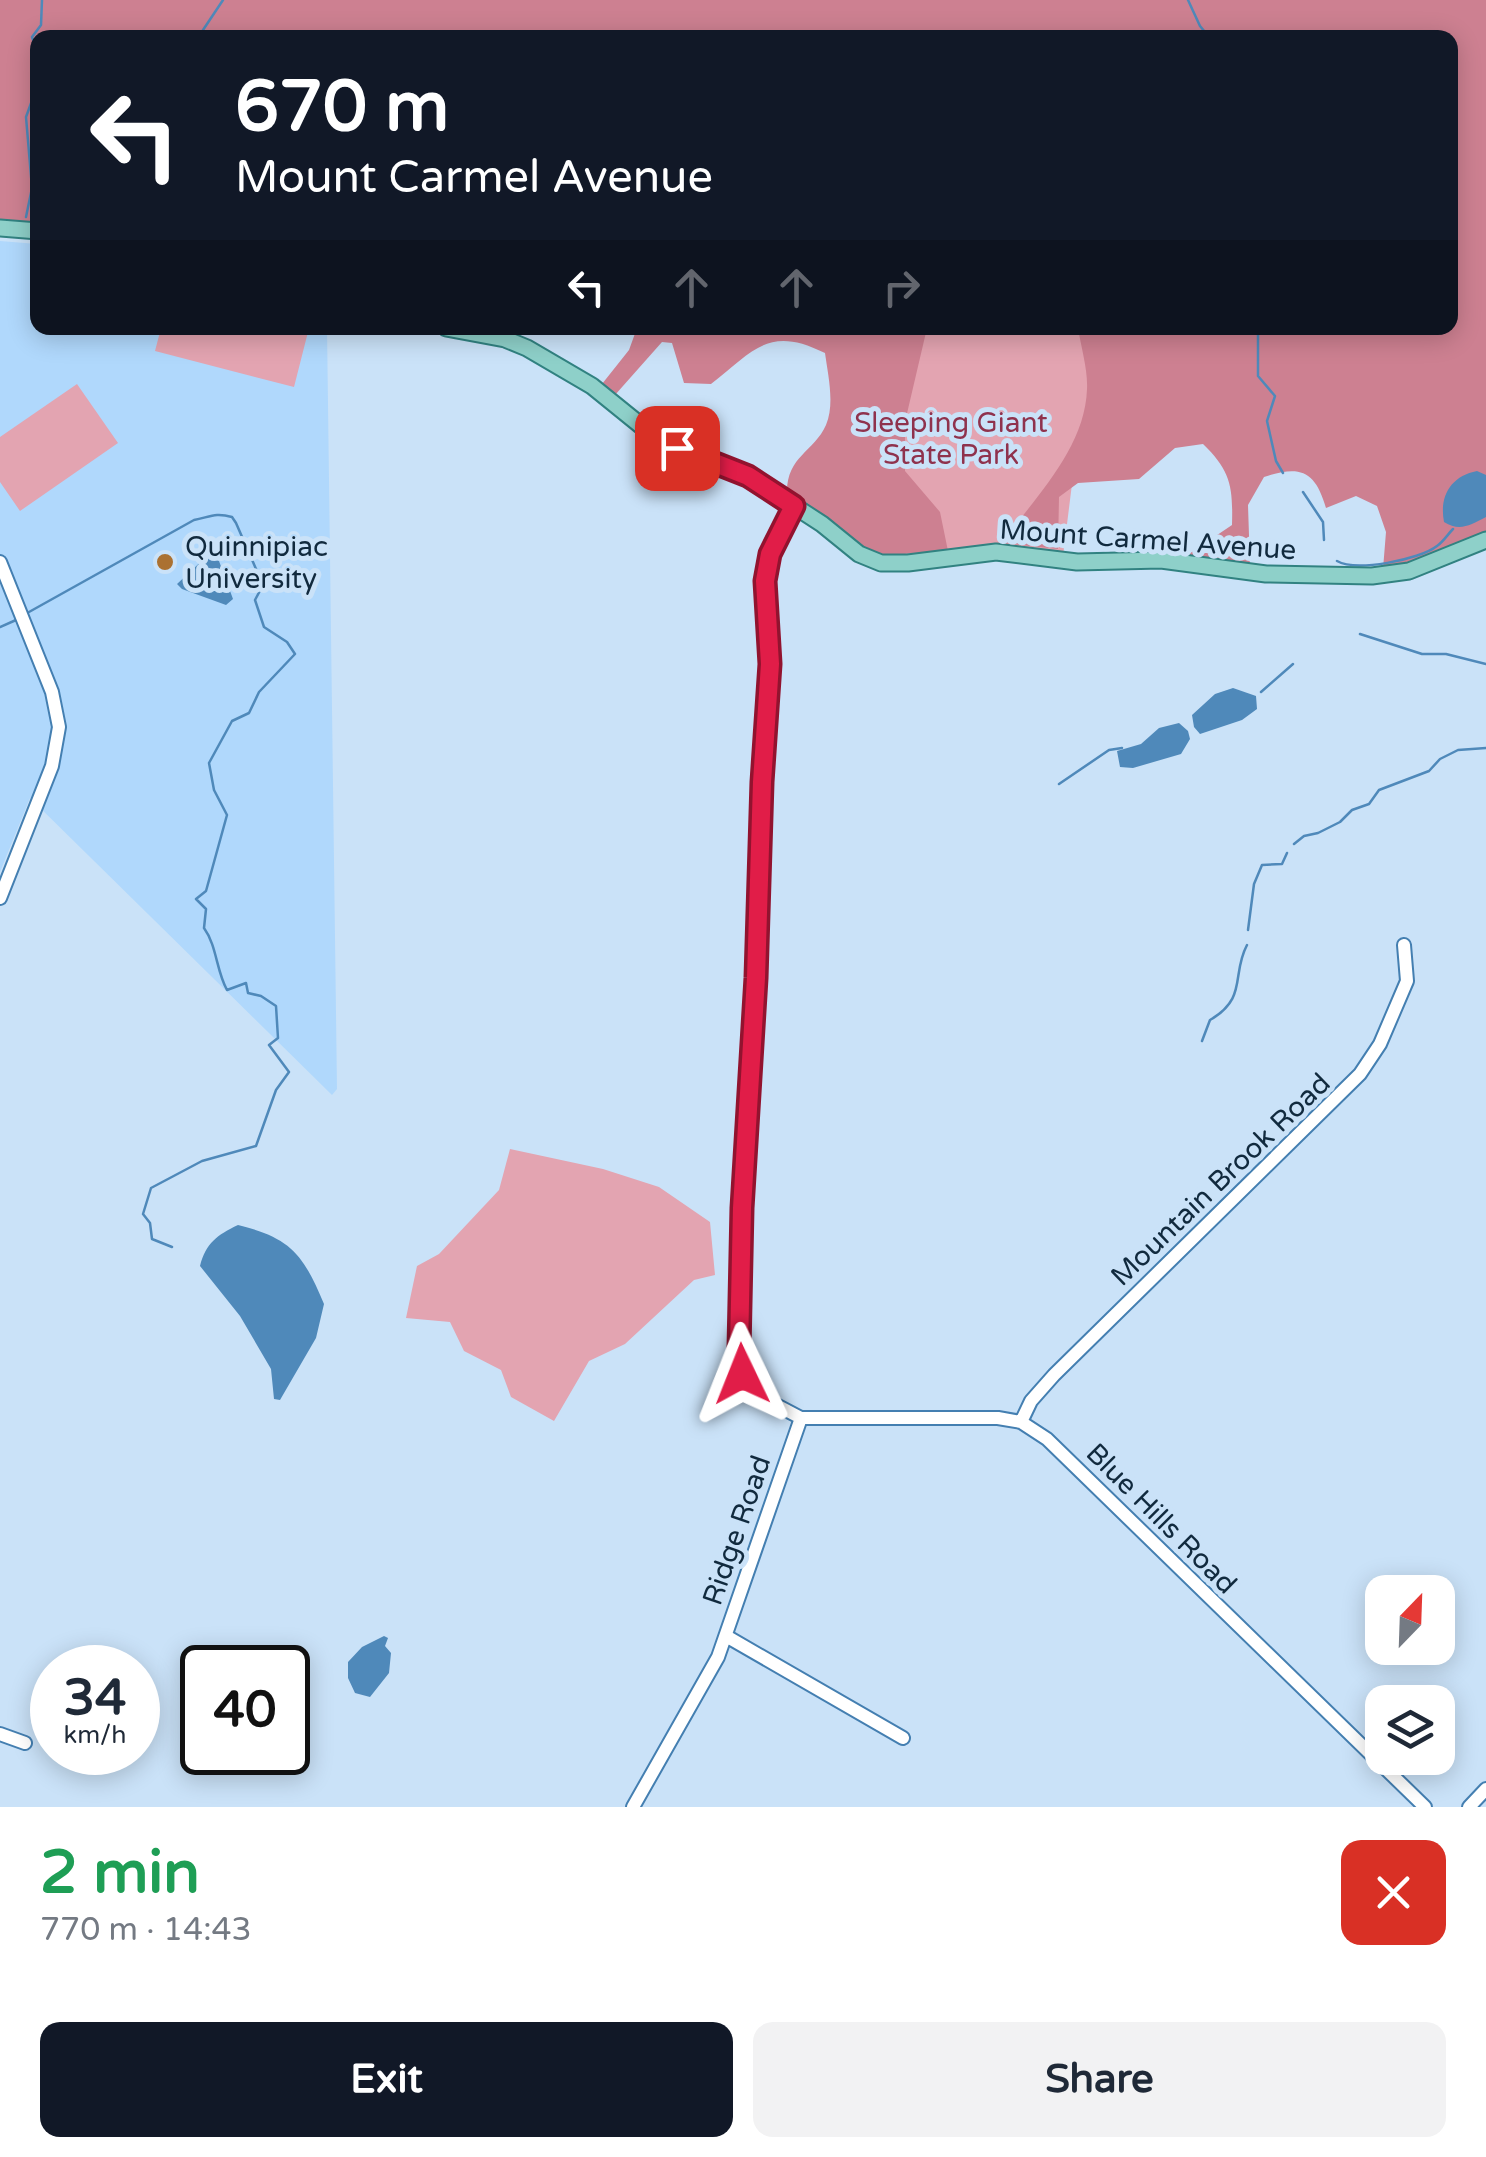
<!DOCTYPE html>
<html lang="en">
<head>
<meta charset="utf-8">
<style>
  body { margin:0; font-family:"Varela Round",sans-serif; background:#f2f2f3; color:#1f2937; height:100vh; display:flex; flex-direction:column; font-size:38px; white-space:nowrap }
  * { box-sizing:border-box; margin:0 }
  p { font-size:32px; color:#747a83 }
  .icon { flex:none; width:55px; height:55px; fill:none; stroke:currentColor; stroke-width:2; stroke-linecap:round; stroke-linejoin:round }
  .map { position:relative; height:1807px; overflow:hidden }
  .sheet { display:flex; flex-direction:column; background:#fff; flex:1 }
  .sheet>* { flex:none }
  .guide { position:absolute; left:30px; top:30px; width:1428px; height:305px; border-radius:20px; box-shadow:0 5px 25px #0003; background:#111827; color:#fff; overflow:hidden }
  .needle { width:65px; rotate:23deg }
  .controls { position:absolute; left:1365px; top:1575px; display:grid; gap:20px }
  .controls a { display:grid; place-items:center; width:90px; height:90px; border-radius:20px; background:#fff; box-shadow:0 5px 25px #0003; font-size:50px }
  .speed { position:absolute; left:30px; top:1645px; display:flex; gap:20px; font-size:50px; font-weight:700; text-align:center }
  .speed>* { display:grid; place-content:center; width:130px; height:130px; border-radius:50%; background:#fff; box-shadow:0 5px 25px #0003; line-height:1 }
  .speed small { font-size:25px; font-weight:400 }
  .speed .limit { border:5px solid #111; border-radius:15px; background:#fff; color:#111 }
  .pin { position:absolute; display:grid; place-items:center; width:85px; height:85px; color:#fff; margin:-42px; border-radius:20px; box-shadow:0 5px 15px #0006 }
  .me { position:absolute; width:110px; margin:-55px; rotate:358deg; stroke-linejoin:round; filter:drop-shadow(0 0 8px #0008) }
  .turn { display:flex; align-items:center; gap:35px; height:210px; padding:0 40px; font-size:45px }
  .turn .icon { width:130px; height:130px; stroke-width:2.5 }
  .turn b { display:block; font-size:70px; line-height:85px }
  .lanes { display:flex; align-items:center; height:95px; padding:0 40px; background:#0003; justify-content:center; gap:50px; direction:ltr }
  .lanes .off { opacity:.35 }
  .round { display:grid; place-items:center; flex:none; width:105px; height:105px; border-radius:20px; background:#f2f2f3 }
  .summary { display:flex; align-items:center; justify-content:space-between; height:170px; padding:0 40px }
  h1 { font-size:60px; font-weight:700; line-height:75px; color:#1e9e55 }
  .primary-button { display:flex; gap:20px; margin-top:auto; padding:20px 40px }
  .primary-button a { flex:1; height:115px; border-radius:20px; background:#111827; color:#fff; font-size:40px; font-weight:700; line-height:115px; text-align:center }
  .primary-button a+a { background:#f2f2f3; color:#1f2937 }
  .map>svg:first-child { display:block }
</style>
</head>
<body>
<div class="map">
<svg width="1486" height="1807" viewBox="0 0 1486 1807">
  <rect width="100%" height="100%" fill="#cae2f8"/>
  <path fill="#b0d8fc" d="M0,241L37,244L38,328H327L337,1089L332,1095L30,798L0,872Z"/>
  <path fill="#e3a4b1" d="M161,328H309L294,387L155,351Z
    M830,328H1232L1074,468L1063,556L933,555Z
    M77,384L118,443L20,511L0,482V437Z
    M510,1149L603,1169L659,1187L710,1222L715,1275L694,1280L625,1344L589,1361L554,1421L511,1397L501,1370L464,1351L450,1322L406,1318L417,1266L439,1254L499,1190Z"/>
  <path fill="#cd8091" d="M0,0H1486V533L1415,563L1383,569L1386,532L1377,506L1356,496L1326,508C1315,470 1300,465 1264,477L1248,505L1250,566L1186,556L1232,525C1233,487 1231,471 1203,444L1175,448L1139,479L1078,483L1059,497L1058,549L1002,543C1035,497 1085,449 1087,389C1088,370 1081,347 1078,328H1450V38H38L37,224L0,221Z
    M637,328H927L905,422V471L940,512L948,551L876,556L787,492C787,456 814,452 826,425C835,404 828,375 825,353C769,325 754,350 711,384L684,383L672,343L662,342L615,395L602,384L629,350Z"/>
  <path fill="#4f89ba" d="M1477,471L1486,475V517C1470,525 1460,532 1444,522C1439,496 1451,476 1477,471Z
    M208,555L219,561L233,599L226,605L182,589L177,584Z
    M1233,688L1256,696L1257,709L1242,720L1200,734L1194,727L1192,715L1215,694Z
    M1179,723L1188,731L1190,739L1181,754L1133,768L1120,767L1117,751L1141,744L1159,728Z
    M238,1225C291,1238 303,1254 324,1304L316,1338L280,1400L274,1399L271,1369L240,1316L200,1266C206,1243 217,1235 238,1225Z
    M384,1636L388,1638L385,1646L391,1653L389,1673L370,1697L355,1693L348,1678V1662L362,1647Z"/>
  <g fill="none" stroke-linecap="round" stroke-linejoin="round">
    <path stroke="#4f89ba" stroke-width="2.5" d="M1188,0L1200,26L1210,38
      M203,38V30L223,0
      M38,53L32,37L41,25L42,0
      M26,217L32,188L26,117L34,95L38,68
      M1258,328V376L1275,396L1267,421L1276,461L1283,473
      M1303,492L1323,522L1324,540
      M1337,561C1356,572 1419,560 1437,546C1443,542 1448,534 1453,529
      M29,612L194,520C210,517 215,512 232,517L236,523L263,585L255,600L264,627L287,642L295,654L259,692L249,713L232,721L209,763L214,790L227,815L206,891L196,899L206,909L204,928C217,946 216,970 227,990L246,983L248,993L261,996L276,1006L278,1038L269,1045L289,1072L276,1090L256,1146L202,1161L151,1188L143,1214L150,1223L152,1239L172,1247
      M0,627L16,620
      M1360,634L1422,654H1446L1486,664
      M1261,692L1293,664
      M1059,784L1109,750L1122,748
      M1294,844L1304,836L1318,833L1340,822L1352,810L1369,804L1379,790L1429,771L1440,759L1458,750L1486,748
      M1248,930L1254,884L1262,865L1282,864L1287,853
      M1202,1041L1210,1020C1248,998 1231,975 1247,945"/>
    <defs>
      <path id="minor" d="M794,506L770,554L765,581L770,664L761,782L757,955L742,1209L740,1368L746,1382L759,1396L801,1418H998L1021,1422L1047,1439L1425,1807
        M0,562L52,692L59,727L52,766L0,898
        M1021,1422L1031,1401L1054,1375L1360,1074L1380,1044L1407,981L1404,945
        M726,1636L903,1738
        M0,1734L25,1743
        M633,1807L718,1657L801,1418
        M1469,1807L1486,1789"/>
      <path id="major" d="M0,228L38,231
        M446,328L505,339L527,348L592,386L655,437L748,476L822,524L859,554L881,563H908L996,552L1077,562L1161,560L1266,574L1372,576L1409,571L1486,540"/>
    </defs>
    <use href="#minor" stroke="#447fb1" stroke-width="16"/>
    <use href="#major" stroke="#318281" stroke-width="19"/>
    <use href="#minor" stroke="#fff" stroke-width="12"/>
    <use href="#major" stroke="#8ed0c9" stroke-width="15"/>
  </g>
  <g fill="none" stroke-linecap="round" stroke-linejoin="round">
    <defs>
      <path id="route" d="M677,448L748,476L794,506L770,554L765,581L770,664L762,782L756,978L742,1208L739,1349L742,1374"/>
    </defs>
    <use href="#route" stroke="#92132f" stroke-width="25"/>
    <use href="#route" stroke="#e11d48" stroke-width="18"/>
  </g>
  <circle fill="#ab7131" stroke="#cae2f8" stroke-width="4" cx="165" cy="562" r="10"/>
  <g text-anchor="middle" stroke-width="10" stroke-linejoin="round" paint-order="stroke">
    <g font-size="28" fill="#8f324d" stroke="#cae2f8">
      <text x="951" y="432">Sleeping Giant<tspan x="951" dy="32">State Park</tspan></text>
    </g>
    <g font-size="28" fill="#112a3e" stroke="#cae2f8">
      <text transform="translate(1148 539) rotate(4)" y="10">Mount Carmel Avenue</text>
      <text transform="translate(1220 1179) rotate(-44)" y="10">Mountain Brook Road</text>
      <text transform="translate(1162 1518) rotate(45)" y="10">Blue Hills Road</text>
      <text transform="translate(736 1530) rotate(-71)" y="10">Ridge Road</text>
    </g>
    <g font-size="28" fill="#112a3e" stroke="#cae2f8" text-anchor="start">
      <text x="185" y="556">Quinnipiac<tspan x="185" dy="32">University</tspan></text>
    </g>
  </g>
</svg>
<div class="controls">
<a><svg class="needle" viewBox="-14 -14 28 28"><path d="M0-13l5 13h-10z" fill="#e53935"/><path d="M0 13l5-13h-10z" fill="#747a83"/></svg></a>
<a><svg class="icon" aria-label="layers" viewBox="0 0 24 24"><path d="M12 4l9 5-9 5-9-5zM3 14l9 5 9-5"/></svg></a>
</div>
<div class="speed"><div>34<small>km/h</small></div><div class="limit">40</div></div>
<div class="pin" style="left:677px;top:448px;background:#d93025"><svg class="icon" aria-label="arrive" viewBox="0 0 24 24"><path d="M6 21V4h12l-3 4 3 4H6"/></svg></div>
<svg class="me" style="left:742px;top:1374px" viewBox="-20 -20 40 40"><path d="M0-17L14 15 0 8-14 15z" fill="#e11d48" stroke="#fff" stroke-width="4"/></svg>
<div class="guide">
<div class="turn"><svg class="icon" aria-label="left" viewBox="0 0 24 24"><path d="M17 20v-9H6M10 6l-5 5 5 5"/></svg><div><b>670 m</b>Mount Carmel Avenue</div></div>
<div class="lanes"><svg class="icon" aria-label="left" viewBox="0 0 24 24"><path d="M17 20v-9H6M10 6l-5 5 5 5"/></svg><svg class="icon off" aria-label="ahead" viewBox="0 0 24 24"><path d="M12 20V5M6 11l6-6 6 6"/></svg><svg class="icon off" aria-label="ahead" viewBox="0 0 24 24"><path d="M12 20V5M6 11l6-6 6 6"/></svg><svg class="icon off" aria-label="right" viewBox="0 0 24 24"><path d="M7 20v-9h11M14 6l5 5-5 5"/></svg></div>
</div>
</div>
<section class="sheet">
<div class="summary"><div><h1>2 min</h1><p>770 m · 14:43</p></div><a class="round" style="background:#d93025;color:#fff"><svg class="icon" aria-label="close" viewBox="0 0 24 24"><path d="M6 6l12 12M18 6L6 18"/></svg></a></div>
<div class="primary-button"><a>Exit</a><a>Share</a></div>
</section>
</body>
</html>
